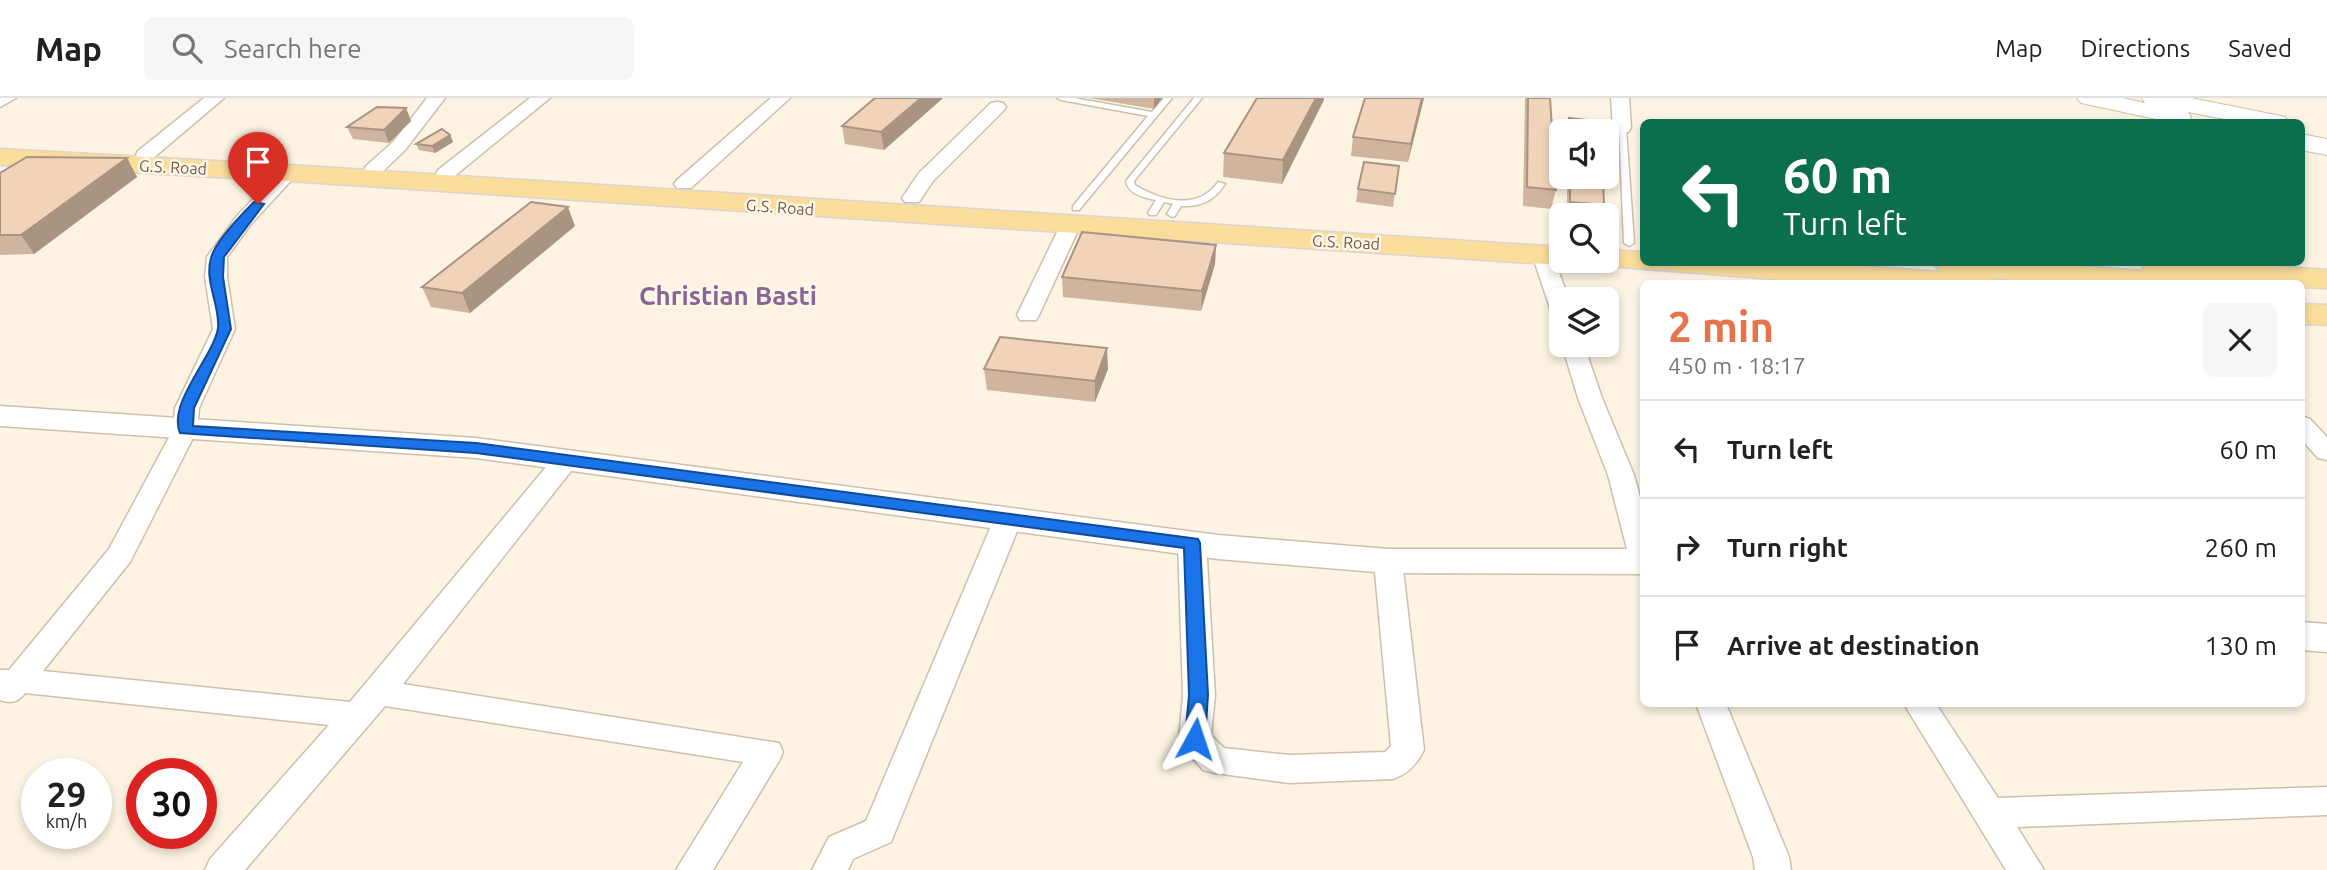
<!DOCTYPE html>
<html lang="en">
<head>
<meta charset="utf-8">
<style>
  body { margin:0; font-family:Ubuntu,sans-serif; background:#f6f6f6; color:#222; height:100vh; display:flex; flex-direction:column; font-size:26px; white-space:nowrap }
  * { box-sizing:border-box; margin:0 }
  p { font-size:23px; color:#767676 }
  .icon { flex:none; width:38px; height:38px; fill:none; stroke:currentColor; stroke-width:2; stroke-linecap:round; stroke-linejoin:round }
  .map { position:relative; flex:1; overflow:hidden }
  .drawer { position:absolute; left:1640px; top:182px; width:665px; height:427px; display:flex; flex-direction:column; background:#fff; border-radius:10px; box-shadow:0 4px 10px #0003 }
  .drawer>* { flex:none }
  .hud { position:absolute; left:1640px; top:21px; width:665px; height:147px; border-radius:10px; box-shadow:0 4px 10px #0003; background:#0b6e4f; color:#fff; overflow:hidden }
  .tools { position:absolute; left:1549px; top:21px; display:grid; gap:14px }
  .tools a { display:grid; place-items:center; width:70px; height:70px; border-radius:10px; background:#fff; box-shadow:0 4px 10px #0003; font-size:35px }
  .speed { position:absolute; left:21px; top:660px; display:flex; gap:14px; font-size:35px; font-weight:700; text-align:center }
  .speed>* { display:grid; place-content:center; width:91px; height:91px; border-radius:50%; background:#fff; box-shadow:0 4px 10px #0003; line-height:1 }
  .speed small { font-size:18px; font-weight:400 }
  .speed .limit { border:10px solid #d22; background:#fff; color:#111 }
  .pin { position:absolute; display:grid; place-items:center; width:60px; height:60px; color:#fff; margin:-72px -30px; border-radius:50% 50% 50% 0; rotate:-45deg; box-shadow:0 0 7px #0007 }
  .pin .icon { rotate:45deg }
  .me { position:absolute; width:77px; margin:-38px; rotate:5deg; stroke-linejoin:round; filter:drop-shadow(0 0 5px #0008) }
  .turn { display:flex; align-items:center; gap:24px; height:147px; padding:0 28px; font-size:32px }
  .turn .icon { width:91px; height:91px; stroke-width:2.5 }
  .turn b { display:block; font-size:49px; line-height:60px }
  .round { display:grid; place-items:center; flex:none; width:74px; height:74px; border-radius:10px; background:#f6f6f6 }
  .head { display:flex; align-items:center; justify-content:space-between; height:119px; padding:0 28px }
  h1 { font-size:42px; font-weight:700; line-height:52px; color:#e67448 }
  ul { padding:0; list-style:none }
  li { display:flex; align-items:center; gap:21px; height:98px; padding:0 28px; border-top:2px solid #e0e0e0 }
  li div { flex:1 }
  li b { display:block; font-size:26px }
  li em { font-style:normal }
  header { display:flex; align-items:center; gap:42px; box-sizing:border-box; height:98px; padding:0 35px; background:#fff; border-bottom:2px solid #e0e0e0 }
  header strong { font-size:33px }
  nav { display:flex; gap:38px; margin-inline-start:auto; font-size:24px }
  .search { width:490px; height:63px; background:#f6f6f6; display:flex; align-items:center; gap:18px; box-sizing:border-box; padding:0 24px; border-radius:10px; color:#767676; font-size:26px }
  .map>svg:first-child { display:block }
</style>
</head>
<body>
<header>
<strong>Map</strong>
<div class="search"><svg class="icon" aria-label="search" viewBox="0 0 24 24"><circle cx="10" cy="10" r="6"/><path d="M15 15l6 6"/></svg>Search here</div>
<nav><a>Map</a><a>Directions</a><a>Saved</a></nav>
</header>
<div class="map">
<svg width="2327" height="772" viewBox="0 0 2327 772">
  <rect width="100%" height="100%" fill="#fcf3e2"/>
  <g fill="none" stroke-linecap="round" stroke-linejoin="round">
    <defs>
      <path id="service" d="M1057,0H1074L1152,14L1164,0H1172L1079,112H1073V108L1148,18L1061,2Z
        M1194,0H1202L1134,83L1135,87C1161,103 1198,113 1218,84L1225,86C1214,103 1201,109 1181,108L1175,118L1172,119L1167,116L1173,106L1164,104L1156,117H1150L1148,115L1156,102C1144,100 1128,96 1126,83Z
        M1619,28L1626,30L1634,145L1629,148L1624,145Z"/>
      <path id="minor" d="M0,0H16L0,9Z
        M204,0H224L152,61H138L136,57L138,53Z
        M427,0H445L405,52L380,76H366L364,72L366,68L393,44Z
        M530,0H550L452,80H438L436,76L438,72Z
        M771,0H790L691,90H677L674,86L677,82Z
        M1611,0H1629L1631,30L1628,34H1616L1613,30Z
        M997,4L1003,5L1006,9L1003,13L933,83L919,104H905L902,100L919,75L991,5Z
        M289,69L298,75L251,126L227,159V179L235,231L199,310L197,332L130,464L43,573L350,604L557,356L566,354L575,356L579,362L575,368L403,586L779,645L783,654L779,663L713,772H676L743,664L385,608L245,772H205L210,761L329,627L25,595C18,604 11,606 0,602V572H9L109,451L173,332L175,310L213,231L205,179L207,159L237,118L282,71Z
        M1070,122L1077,124L1080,128L1039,217L1036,222H1020L1017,217L1060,128L1063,124Z
        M1542,150L1549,152L1552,156L1569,201H1561V217L1553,215L1550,210L1532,156L1535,152Z
        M1562,247H1584L1602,300L1634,377L1643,410V469L1633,466L1629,459L1608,377L1578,300Z
        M2301,318L2310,321L2327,339V362L2318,360L2301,341Z
        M1008,412L1018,415L1022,421L891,744L853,761L848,772H812L829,739L866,723L994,421L998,415Z
        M1192,435L1202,438L1206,445L1215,597L1211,637L1224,650L1289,657L1385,654L1391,648L1374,463L1378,456L1388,453L1398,456L1402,463L1424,652C1417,666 1408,676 1393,681L1289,685L1215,675L1203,672L1184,650L1179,641L1183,597L1178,445L1182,438Z
        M1696,606H1726L1789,759L1791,772H1755L1753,759Z
        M1904,606H1936L1998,700L2327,689V717L2017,729L2044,772H2006Z"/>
      <path id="tertiary" d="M0,308L476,340L1218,437L1388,451H1643V476L1388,475L1218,461L476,360L0,328Z
        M2301,524L2327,526V554L2301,552Z"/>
      <path id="secondary" d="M2077,0H2123L2145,5L2142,0H2191L2276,17L2285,19L2288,24H2241L2188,14L2191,19L2188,24H2170L2081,5Z
        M2301,36L2327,41V57L2301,52Z"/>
      <path id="primary" d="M0,51L289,67L1561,149V163H1573L1561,167L289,83L0,67Z
        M1606,152L1643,154V164H1806L1940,174L1935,167L1936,164H2034L2141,173L2145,165L2149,164H2221L2327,172V190L2301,189V186L2198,182L2200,186H2063L1992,180L1996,186H1839L1595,167L1592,163H1606Z
        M2301,206L2327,207V227L2301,226Z"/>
    </defs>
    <use href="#service" stroke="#cfbeac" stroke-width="3"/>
    <use href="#minor" stroke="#cfbeac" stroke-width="3"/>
    <use href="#tertiary" stroke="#cfbeac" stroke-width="3"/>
    <use href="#secondary" stroke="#d2bea9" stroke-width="2"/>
    <use href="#primary" stroke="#dbd4d0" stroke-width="3"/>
    <use href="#service" fill="#fff" fill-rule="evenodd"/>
    <use href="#minor" fill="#fff" fill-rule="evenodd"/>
    <use href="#tertiary" fill="#fff" fill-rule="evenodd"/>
    <use href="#secondary" fill="#fff" fill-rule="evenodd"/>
    <use href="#primary" fill="#fadc9b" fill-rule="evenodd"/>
  </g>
  <path fill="#cfb5a0" d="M943,0L884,52L845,46L842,28Z
    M1089,0H1162L1154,11Z
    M1257,0H1324L1282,86L1223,79L1224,55Z
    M1365,0H1424L1408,64L1351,58L1353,39Z
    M1525,0H1550L1556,92L1551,111L1523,108Z
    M406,10L411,23L389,45L353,41L347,29Z
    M1606,35L1610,54L1607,66H1606Z
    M450,37L453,44L435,55L419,52L416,46Z
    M127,60L137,79L34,156L0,157V75Z
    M1399,68L1393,109L1356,104L1358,91Z
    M1567,79H1603L1604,107L1601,117H1567Z
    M575,128L470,215L431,209L422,189Z
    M1216,147L1215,166L1201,213L1063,199L1062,179Z
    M984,271H1108L1095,304L987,292Z"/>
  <path fill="#a99482" d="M921,0H943L884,52L881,34Z
    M1154,0H1162L1154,11Z
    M1316,0H1324V2L1282,86L1283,62Z
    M1422,0H1424L1408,64L1411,46Z
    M406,10L411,23L389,45L384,32Z
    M450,37L453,44L435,55L432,48Z
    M127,60L137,79L34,156L21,137Z
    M568,109L575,128L470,215L462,195Z
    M1216,147L1215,166L1201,213L1202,193Z
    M1107,250L1108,271L1095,304V283Z"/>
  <path fill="#f1d3ba" stroke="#a99482" stroke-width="2" d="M875,0H921L881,34L842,28Z
    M1257,0H1316L1283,62L1224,55Z
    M1365,0H1422L1411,46L1353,39Z
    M1528,0H1550L1556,92L1527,89Z
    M377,9L406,10L384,32L347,29Z
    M1569,20L1604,24L1606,33H1569Z
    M442,31L450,37L432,48L416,46Z
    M1606,35L1610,54L1606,53Z
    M27,59L127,60L21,137H0V75Z
    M1364,64L1399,68L1395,96L1358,91Z
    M1570,79H1603L1604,107L1570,104Z
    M531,104L568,109L462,195L422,189Z
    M1082,134L1216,147L1202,193L1062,179Z
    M1000,239L1107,250L1095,283L984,271Z"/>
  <path fill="#1a73e8" stroke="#114b97" stroke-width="2" d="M254,104L264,106L224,159L223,179L231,231L194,310L193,328L476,345L1198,441L1200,445L1208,597L1205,641L1202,646L1195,649L1188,646L1185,641L1189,597L1184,450L476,355L180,335C167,305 214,258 218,230C220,207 204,183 211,160C215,144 242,116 254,104Z"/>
  <g text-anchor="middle" stroke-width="5" stroke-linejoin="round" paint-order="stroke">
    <g font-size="16" fill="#735a49" stroke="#fff7e8">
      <text transform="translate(173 69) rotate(3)" y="6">G.S. Road</text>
      <text transform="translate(780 109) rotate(4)" y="6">G.S. Road</text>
      <text transform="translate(1346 144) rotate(3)" y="6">G.S. Road</text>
    </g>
    <g font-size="26" font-weight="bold" fill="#896497" stroke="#fff7e8">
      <text x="728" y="207">Christian Basti</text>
    </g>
  </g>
</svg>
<div class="tools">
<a><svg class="icon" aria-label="sound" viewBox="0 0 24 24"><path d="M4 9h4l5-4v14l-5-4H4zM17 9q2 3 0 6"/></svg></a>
<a><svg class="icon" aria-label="search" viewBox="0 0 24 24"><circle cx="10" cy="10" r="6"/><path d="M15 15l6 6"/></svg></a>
<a><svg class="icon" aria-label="layers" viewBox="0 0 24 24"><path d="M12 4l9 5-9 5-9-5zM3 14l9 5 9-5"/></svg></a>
</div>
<div class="speed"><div>29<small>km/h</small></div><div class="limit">30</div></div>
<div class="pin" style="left:258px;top:106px;background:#d93025"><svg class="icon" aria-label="arrive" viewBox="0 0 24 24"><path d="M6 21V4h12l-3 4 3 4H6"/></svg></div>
<svg class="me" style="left:1195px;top:641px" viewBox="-20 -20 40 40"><path d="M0-17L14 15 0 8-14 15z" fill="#1a73e8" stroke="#fff" stroke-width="4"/></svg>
<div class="hud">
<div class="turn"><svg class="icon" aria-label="left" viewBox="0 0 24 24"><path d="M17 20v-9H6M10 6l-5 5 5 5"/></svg><div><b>60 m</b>Turn left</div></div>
</div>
<section class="drawer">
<div class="head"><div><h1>2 min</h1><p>450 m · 18:17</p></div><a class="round"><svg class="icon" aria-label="close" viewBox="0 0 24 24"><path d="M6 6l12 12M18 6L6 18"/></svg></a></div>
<ul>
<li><svg class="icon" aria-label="left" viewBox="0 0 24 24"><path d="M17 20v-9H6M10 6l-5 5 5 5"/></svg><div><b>Turn left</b></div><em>60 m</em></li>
<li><svg class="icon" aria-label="right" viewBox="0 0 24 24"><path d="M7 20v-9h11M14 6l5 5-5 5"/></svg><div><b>Turn right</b></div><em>260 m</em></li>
<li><svg class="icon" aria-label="arrive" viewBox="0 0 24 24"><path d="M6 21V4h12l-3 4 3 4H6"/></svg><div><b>Arrive at destination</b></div><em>130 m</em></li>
</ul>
</section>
</div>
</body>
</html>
